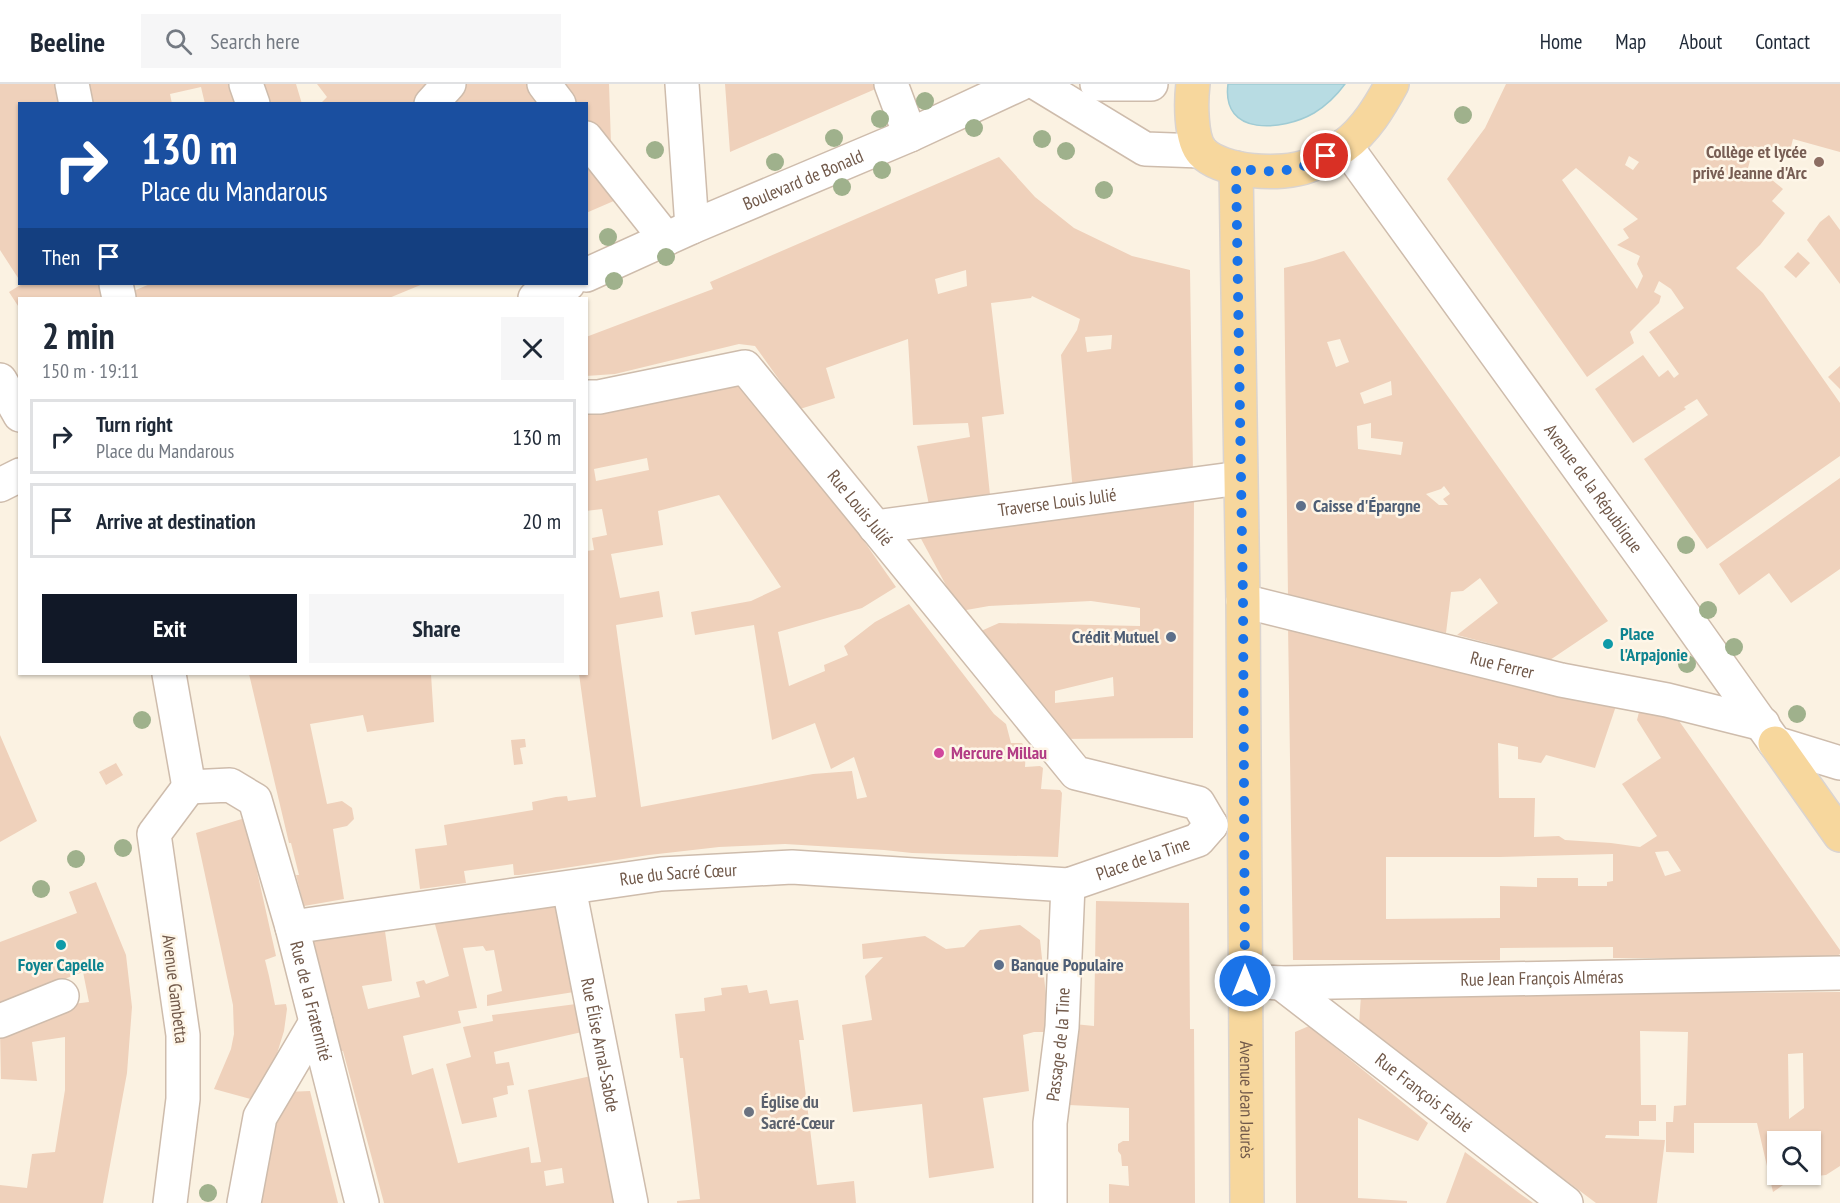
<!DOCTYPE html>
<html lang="en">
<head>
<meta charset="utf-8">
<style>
  body { margin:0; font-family:"PT Sans Narrow",sans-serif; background:#f6f6f7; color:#1f2937; height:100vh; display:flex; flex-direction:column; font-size:22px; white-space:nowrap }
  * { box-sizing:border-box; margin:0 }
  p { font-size:20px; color:#747a83 }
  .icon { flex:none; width:33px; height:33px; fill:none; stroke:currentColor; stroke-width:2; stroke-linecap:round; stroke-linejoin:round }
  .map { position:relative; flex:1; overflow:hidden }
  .sheet { position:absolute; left:18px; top:213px; width:570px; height:378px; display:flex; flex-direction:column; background:#fff; border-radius:0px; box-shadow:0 2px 4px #0004 }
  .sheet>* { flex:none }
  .top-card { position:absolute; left:18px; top:18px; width:570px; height:183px; border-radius:0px; box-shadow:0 2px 4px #0004; background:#1a4fa0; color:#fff; overflow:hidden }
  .tools { position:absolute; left:1767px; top:1047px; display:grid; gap:12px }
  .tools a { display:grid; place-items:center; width:54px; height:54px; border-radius:0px; background:#fff; box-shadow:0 2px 4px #0004; font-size:30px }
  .pin { position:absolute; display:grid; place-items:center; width:51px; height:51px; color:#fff; margin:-26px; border:3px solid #fff; border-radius:50%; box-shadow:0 2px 6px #0007 }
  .me { position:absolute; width:66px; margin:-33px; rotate:0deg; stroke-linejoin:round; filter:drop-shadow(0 0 4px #0008) }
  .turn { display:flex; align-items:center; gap:21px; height:126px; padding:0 24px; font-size:27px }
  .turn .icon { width:78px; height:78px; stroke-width:2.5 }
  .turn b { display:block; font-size:42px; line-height:51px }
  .then { display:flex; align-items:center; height:57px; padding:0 24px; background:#0003; gap:12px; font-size:22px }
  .round { display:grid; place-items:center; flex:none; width:63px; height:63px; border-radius:0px; background:#f6f6f7 }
  .headline { display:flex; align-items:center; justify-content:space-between; height:102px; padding:0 24px }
  h1 { font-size:36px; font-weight:700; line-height:45px }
  .primary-button { display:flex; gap:12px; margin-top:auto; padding:12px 24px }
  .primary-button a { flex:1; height:69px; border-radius:0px; background:#111827; color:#fff; font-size:24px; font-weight:700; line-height:69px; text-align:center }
  .primary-button a+a { background:#f6f6f7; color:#1f2937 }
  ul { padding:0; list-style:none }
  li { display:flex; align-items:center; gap:18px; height:75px; margin:0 12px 9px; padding:0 12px; border:3px solid #e0e1e3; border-radius:0px }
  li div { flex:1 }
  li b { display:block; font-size:22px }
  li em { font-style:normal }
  header { display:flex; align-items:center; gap:36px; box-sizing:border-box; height:84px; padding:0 30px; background:#fff; border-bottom:2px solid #e0e1e3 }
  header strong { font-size:28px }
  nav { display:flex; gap:33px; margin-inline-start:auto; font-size:21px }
  .search { width:420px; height:54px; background:#f6f6f7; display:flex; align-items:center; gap:15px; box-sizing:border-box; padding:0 21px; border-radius:0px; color:#747a83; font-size:22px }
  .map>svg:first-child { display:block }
</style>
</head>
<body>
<header>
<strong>Beeline</strong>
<div class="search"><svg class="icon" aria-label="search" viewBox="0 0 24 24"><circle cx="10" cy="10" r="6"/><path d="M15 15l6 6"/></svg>Search here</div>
<nav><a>Home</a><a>Map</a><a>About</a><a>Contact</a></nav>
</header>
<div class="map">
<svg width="1840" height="1119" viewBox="0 0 1840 1119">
  <rect width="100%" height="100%" fill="#fbf2e2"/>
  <path fill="#b8dce3" stroke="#9fcbd4" stroke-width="1.5" d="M1345,0C1337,11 1327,21 1314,29C1283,47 1221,53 1228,0Z"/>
  <path fill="#efd1bb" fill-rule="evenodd" d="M0,0H58L63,20H20V197L0,166Z
    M78,0H233L241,20H205L201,3L170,10L172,20H82Z
    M260,0H296L302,20H264Z
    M317,0H436L418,20H320L327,13Z
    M460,0H532L547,20H442Z
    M556,0H609L611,60L586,46V20H569Z
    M725,0H887L730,68Z
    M1506,0H1840V68L1793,55L1789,71L1754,62L1748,84L1760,86L1783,105L1772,117L1785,129L1760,161L1736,184L1763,209L1840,319V372L1707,465L1644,375L1708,331L1697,315L1684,323L1686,325L1633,359L1595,305L1643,271L1659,293L1668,286L1674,294L1679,290L1649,248L1684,224L1671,205L1659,197L1654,208L1661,212L1659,219L1630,248L1634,259L1587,293L1447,95L1485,44ZM1629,72L1639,78L1633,86L1625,81ZM1576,84L1638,135L1623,145L1629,154L1617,161L1640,172L1637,180L1643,192L1637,205L1562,96Z
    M999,73L1035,113L1074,144L1132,172L1190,186L1193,390L1073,408L1061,271L1077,246L1080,235L1032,212L1031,214L991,219L1004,330L982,333L990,411L929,421L917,362L970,353L968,339L913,341L908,255L826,284L835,314L800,325L755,262L739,260L615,290L586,292V253L713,205L710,198ZM966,186L967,202L938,210L935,195ZM1112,251L1111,265L1087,268L1085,253Z
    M586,75L616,116L586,129Z
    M1829,131L1840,146V200L1807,156L1820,138Z
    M1344,167L1608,537L1544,580L1495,561L1457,551L1498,519L1480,494L1463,507L1451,508L1446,549L1288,512L1284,184L1313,177ZM1340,255L1349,278L1336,283L1327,258ZM1391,297L1392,311L1364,320L1360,309ZM1371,339V354L1403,358L1401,371L1358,365L1357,342ZM1444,402L1450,410L1443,415L1448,421H1439L1426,410L1441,405Z
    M1798,168L1810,179L1796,194L1784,183Z
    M22,200H102L105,214H20V225L9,208Z
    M150,200H423L389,214H127L126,210Z
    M1840,282V305L1828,293Z
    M741,293L852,440L896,503L862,524L778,548L789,602L825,587L824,581L848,571L844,562L875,538L909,520L994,630L1006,640L1011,659H1022L1026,665L1025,683L1040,682L1043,684L1041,705L1060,706L1062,709L1058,773L912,769L884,766L785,760L719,763L649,771L519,791H514L513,780L464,787L466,799L420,805L415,765L447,761L444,741L533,726L532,718L556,713L567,712L568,717L596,713L579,590H586V467L594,466L592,454L607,451L602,425L586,427V322ZM647,374L649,386L596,397L594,385ZM719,411L781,503L751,517L691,528L695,551L754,541L772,656L815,639L831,685L854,673L867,713L857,715L852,687L813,690L641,723L616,541L663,533L659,507L620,514L611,470L663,461L658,427Z
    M1840,394V485L1791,519L1769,489L1739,511L1719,480Z
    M1194,410L1193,654L1052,655L972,551L999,539L1140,542V524L1091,517L989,522L955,528L940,508L948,505L919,451ZM1113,593L1114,612L1055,619V607Z
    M1288,541L1617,619L1595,684L1546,671L1541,679L1518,675V663L1498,659L1499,714H1535L1534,753L1559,752L1565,756L1611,759L1640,763L1657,752L1622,700L1661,674L1637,636L1640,624L1677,634L1840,866V870L1834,874H1613V863L1500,864V876H1293ZM1668,767L1681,787L1665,792L1655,768ZM1613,770V797L1607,798V802H1578V794H1537V803L1500,802V834L1386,835V773H1500Z
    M249,590H431L434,638L367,648L363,631L310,640L327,720L342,717L352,724L354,735L347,742L333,745L344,815L304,822L296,791H299L291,759H289Z
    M0,651L37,737L0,758Z
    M523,655H525L526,663L520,664L523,680L514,681L511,656Z
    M116,679L123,691L106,701L99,688Z
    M245,734L276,872L265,876L269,892L275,921L286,920L287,925L284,947L275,976L258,1017L214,1005L231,965L234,950L233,921L196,749Z
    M96,798L126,871L132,923L127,989L103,1119H0V1101L27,1104L32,1070L55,1068L65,1006V953L32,958L37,997L1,995L0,945L25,942L73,924V920L89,918L83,888L0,919V858L77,829L69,808Z
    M556,815L574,908L487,922V911L502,907L494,866L486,867L483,862L463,864L477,924L458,927L461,939L403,952L412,991L433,984L458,1079L529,1063L531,1079L541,1078L528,1006L591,992L616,1119H384L343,967L337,968L311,850L384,840L392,897L362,902L368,925L420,913L416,898L424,896L426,900L449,892L433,833ZM562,1084L564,1099L546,1102L544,1087Z
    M1096,817L1189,819L1190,945H1194L1195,1119H1109V1100L1129,1102L1128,1082H1122L1121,1071L1118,1067V1060L1123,1057H1129V1024L1069,1021L1074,940L1094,942Z
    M1020,841L1040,856L1050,948H1034L1023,951L1029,1007L983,1014L994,1084L929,1094L922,1020L853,1028L842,941L872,936L865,892L883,873L863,875L862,860L925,852L946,865L964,863L980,846Z
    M747,901L749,909L767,906L770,920L798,916L804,956H799L817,1101L854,1097L856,1119H677V1117L700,1115L683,974H680L675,930L705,927L704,914L722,911L721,904Z
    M1840,908V1082L1826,1091L1817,1092L1810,1086V1058H1778V1090H1799L1773,1108L1757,1039H1694V1069L1666,1068V1038H1673L1674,1022L1686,1021L1688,948L1640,947L1641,1021H1656V1037H1639V1052L1606,1051L1605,1054L1665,1056L1657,1119H1596L1359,941L1361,911ZM1803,969L1804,1024L1789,1035L1788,970Z
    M576,920L582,948L494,968L496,980L509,978L514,1001L507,1002L508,1010L493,1014L497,1033L462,1040L446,980L471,973L463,943L493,937L492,931Z
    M1309,942L1428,1039L1418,1057L1358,1034V1114L1407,1117V1119H1296L1295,948Z
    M310,1007L338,1119H259L267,1048L286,1008Z
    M1465,1068L1519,1109L1533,1119H1446Z"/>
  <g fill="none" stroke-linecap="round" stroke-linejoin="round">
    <defs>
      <g id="minor">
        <path d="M72,0L76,20"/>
        <path d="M246,0L253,20"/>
        <path d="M544,0L559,20"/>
        <path d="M682,0L692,143"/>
        <path d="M891,0L910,51"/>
        <path d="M1038,0L1145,65L1201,67"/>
        <path d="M1097,0H1151"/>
        <path d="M431,20L449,0"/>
        <path d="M586,54L666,155"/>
        <path id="s1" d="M1345,61L1653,487L1775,659L1840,679"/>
        <path id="s2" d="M586,191L692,143L910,51L1020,0"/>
        <path d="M116,200L119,214"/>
        <path d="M535,214L568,200"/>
        <path d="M0,296L20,331"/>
        <path id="s3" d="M586,313H599L745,283L1076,689L1198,719L1211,741"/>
        <path d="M0,401L20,391"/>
        <path id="s4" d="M875,443L1240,394"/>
        <path id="s5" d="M1243,517L1561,596L1667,616L1763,640"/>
        <path d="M169,590L189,703"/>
        <path id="s6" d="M189,703L230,701L255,716L292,843L362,1119"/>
        <path id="s7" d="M569,804L631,1119"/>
        <path id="s8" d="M292,843L661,790L792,783L1068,801L1198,756L1211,741"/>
        <path id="s9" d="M1245,897L1281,899L1840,889"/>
        <path id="s10" d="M1281,899L1566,1119"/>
        <path d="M0,937L62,912"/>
        <path d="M170,1119L183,1015V951L154,750L189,703"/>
        <path d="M244,1119L260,1033L316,938"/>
        <path id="s11" d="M1050,1119V1039L1062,943L1068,801"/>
      </g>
      <g id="major">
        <path d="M1193,0C1191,16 1190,55 1202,68C1222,89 1282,92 1308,82C1320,78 1334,69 1344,62C1366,46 1380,22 1392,0"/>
        <path id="s12" d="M1236,84L1243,517L1247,1119"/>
        <path d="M1775,659L1840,751"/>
      </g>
    </defs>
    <use href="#minor" stroke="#cebcac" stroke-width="36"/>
    <use href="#major" stroke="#dad4d0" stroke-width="36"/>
    <use href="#minor" stroke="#fff" stroke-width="33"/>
    <use href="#major" stroke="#f7d79d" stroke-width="33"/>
  </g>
  <g fill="#9fb18c">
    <circle cx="925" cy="17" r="9"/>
    <circle cx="1463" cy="31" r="9"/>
    <circle cx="880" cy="35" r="9"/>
    <circle cx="974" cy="44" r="9"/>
    <circle cx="834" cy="54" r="9"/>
    <circle cx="1042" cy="55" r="9"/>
    <circle cx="655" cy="66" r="9"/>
    <circle cx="1066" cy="67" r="9"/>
    <circle cx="775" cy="78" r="9"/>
    <circle cx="882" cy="86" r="9"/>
    <circle cx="842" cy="103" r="9"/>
    <circle cx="1104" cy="106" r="9"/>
    <circle cx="608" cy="153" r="9"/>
    <circle cx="666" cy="173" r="9"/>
    <circle cx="614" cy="197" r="9"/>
    <circle cx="1686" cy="461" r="9"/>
    <circle cx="1708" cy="526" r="9"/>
    <circle cx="1734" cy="563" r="9"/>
    <circle cx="1687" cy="580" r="9"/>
    <circle cx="1797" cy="630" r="9"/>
    <circle cx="142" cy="636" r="9"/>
    <circle cx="123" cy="764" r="9"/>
    <circle cx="76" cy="775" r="9"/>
    <circle cx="41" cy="805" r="9"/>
    <circle cx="208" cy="1109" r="9"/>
  </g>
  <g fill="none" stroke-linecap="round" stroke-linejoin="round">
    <path stroke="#1a73e8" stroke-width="10" stroke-dasharray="0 18" d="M1245,897L1243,517L1236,84C1272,89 1293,90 1326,72"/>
  </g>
  <circle fill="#8d6e63" stroke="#fef6e8" stroke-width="2" cx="1819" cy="78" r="6"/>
  <g fill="#5c6f8a" stroke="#fef6e8" stroke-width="2">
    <circle cx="1301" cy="422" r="6"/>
    <circle cx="1171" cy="553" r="6"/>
    <circle cx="999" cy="881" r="6"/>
  </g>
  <g fill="#0f9aa8" stroke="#fef6e8" stroke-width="2">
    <circle cx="1608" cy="560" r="6"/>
    <circle cx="61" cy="861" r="6"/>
  </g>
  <circle fill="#d1479c" stroke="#fef6e8" stroke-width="2" cx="939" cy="669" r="6"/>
  <circle fill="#6b7280" stroke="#fef6e8" stroke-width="2" cx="749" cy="1028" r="6"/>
  <g text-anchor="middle" stroke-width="5" stroke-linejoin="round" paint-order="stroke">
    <g font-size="18" font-weight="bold" fill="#785e54" stroke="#fef6e8" text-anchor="end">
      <text x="1807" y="74">Collège et lycée<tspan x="1807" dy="21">privé Jeanne d'Arc</tspan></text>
    </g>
    <g font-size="18" fill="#71594a" stroke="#fef6e8">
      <text dy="6" stroke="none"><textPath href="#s2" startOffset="237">Boulevard de Bonald</textPath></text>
      <text dy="6" stroke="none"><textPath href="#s1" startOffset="424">Avenue de la République</textPath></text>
      <text dy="6" stroke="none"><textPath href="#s4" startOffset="184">Traverse Louis Julié</textPath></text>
      <text dy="6" stroke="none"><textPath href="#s3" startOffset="344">Rue Louis Julié</textPath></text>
      <text dy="6" stroke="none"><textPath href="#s5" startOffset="267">Rue Ferrer</textPath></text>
      <text dy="6" stroke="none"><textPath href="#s8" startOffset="860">Place de la Tine</textPath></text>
      <text dy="6" stroke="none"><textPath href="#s8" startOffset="390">Rue du Sacré Cœur</textPath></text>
      <text dy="6" stroke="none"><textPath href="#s9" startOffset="297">Rue Jean François Alméras</textPath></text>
      <text transform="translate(175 905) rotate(83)" y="6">Avenue Gambetta</text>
      <text dy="6" stroke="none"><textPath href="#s6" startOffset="279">Rue de la Fraternité</textPath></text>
      <text dy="6" stroke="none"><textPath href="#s11" startOffset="159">Passage de la Tine</textPath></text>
      <text dy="6" stroke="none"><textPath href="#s7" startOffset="160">Rue Élise Arnal-Sabde</textPath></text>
      <text dy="6" stroke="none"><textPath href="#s10" startOffset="180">Rue François Fabié</textPath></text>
      <text dy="6" stroke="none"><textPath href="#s12" startOffset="932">Avenue Jean Jaurès</textPath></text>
    </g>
    <g font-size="18" font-weight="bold" fill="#4e5e75" stroke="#fef6e8" text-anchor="start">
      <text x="1313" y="428">Caisse d'Épargne</text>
      <text x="1159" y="559" text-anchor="end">Crédit Mutuel</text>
      <text x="1011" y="887">Banque Populaire</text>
    </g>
    <g font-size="18" font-weight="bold" fill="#0d838f" stroke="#fef6e8" text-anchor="start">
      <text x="1620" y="556">Place<tspan x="1620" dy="21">l'Arpajonie</tspan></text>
      <text x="61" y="887" text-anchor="middle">Foyer Capelle</text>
    </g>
    <g font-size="18" font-weight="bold" fill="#b23c85" stroke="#fef6e8" text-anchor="start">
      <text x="951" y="675">Mercure Millau</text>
    </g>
    <g font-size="18" font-weight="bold" fill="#5b616d" stroke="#fef6e8" text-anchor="start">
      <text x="761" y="1024">Église du<tspan x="761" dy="21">Sacré-Cœur</tspan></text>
    </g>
  </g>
</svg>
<div class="tools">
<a><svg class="icon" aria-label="search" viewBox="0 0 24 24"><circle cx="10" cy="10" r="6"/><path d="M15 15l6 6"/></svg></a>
</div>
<div class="pin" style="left:1326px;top:72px;background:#d93025"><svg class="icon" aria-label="arrive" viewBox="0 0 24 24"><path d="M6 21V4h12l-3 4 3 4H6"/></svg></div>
<svg class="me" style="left:1245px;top:897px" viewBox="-20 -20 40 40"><circle r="17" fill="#1a73e8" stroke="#fff" stroke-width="3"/><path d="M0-11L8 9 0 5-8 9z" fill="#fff"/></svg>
<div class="top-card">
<div class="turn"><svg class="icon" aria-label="right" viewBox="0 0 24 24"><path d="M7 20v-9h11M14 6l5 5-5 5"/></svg><div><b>130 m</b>Place du Mandarous</div></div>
<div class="then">Then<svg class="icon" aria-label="arrive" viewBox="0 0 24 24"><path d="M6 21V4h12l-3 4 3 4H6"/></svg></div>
</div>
<section class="sheet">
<div class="headline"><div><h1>2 min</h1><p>150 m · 19:11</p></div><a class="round"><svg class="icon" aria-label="close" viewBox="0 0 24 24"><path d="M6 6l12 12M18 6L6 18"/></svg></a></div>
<ul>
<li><svg class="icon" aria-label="right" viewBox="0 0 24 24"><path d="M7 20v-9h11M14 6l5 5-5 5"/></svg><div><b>Turn right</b><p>Place du Mandarous</p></div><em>130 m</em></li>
<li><svg class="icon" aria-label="arrive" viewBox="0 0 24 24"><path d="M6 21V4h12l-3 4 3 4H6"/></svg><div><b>Arrive at destination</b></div><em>20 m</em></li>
</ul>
<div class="primary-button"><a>Exit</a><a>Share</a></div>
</section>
</div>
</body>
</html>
